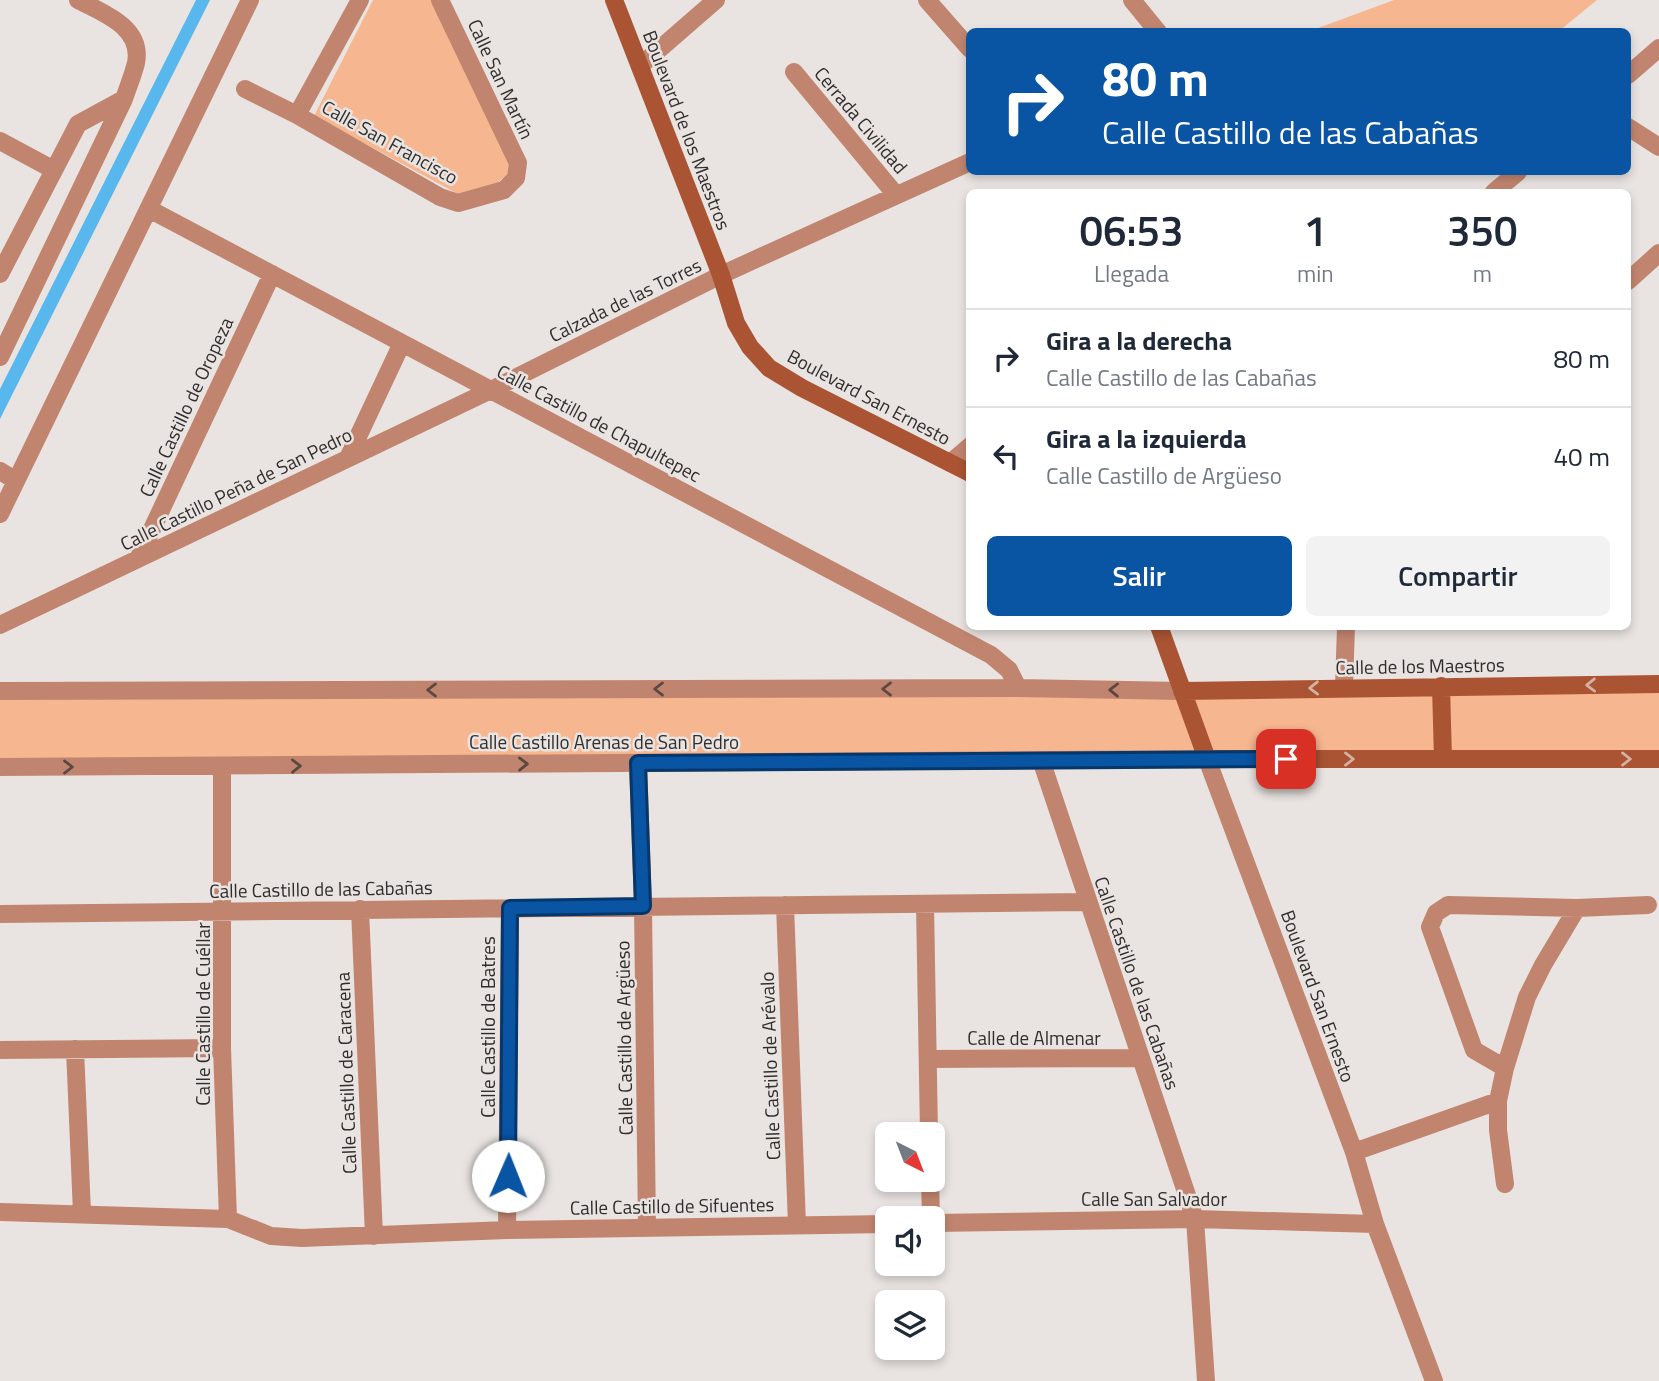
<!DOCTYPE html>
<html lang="es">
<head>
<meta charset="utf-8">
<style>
  body { margin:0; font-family:"Titillium Web",sans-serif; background:#f2f2f3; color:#1f2937; height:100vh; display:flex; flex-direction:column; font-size:26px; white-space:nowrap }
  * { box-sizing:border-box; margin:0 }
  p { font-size:23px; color:#747a83 }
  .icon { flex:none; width:38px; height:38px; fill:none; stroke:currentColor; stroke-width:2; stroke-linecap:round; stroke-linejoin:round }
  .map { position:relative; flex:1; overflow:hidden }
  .details { position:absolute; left:966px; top:189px; width:665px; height:441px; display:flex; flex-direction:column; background:#fff; border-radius:10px; box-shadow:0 4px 10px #0003 }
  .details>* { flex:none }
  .top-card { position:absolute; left:966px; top:28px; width:665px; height:147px; border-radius:10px; box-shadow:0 4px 10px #0003; background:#0954a3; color:#fff; overflow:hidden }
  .needle { width:46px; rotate:138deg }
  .buttons { position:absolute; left:875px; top:1122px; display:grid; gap:14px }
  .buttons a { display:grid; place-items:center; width:70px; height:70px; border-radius:10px; background:#fff; box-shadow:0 4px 10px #0003; font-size:35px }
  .pin { position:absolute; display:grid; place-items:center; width:60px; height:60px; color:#fff; margin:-30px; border-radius:14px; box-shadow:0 4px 10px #0006 }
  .me { position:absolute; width:77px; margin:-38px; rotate:1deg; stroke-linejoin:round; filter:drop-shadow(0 0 5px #0008) }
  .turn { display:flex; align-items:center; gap:24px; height:147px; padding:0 21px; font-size:32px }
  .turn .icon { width:91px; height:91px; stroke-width:2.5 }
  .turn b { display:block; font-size:49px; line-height:60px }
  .eta { display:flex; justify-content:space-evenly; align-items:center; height:119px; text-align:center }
  .eta b { font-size:42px; font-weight:600; line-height:49px }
  .button { display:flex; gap:14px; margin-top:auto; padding:14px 21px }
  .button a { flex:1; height:80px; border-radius:10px; background:#0954a3; color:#fff; font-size:28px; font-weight:600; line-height:80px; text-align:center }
  .button a+a { background:#f2f2f3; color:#1f2937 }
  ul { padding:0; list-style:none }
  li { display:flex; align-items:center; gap:21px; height:98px; padding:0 21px; border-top:2px solid #e0e1e3 }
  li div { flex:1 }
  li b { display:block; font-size:26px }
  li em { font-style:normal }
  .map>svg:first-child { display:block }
</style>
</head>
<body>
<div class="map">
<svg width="1659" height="1381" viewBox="0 0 1659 1381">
  <rect width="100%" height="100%" fill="#e9e4e1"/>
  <path fill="#f6b690" d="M373,0H433L509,162V173L497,183L458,194L314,116Z
    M1394,0H1597L1559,31H1310Z
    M1659,691V753L0,763V695Z"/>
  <path fill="#58b8ee" d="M196,0H210L0,419V389Z"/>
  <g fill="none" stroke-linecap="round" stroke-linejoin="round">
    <path stroke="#c1856f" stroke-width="18" d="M927,0L970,49
      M1132,0L1158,32
      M640,66L716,0
      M794,72L896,195
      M1628,75L1659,48
      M245,89L297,115L440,197L458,203L504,190L516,178L518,163L440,0
      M297,115L360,0
      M1628,127L1659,147
      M0,141L54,170
      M1494,192L1518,172
      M149,209L991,655L1009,670L1018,688
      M0,274L78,124L124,99
      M1628,281L1659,253
      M0,357L124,99C128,87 133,75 136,63C143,27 103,13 78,0
      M348,458L402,343
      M950,463L970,446
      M0,471L16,481
      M0,514L250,0
      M138,559L272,274
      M0,625L491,390L721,275L970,162
      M1344,687L1346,626
      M0,691L1018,688L1182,691
      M1041,760L1195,1219L1206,1381
      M638,763L643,906L647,1228
      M222,766V1048L228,1219
      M0,767L1207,759L1354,1152L1375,1224L1434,1381
      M925,904L929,1134
      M785,905L797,1225
      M360,909L374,1236
      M0,914L1087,902
      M75,1049L82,1213
      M0,1050L222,1048
      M928,1059L1140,1058
      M1505,1068L1474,1050L1430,927L1436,913L1448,905L1577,908L1648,905
      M1354,1152L1498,1101
      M930,1180L931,1218
      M1505,1184L1498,1130V1101L1505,1068L1527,997L1543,965L1577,908
      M0,1212L228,1219L271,1236L302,1238L507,1230L887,1224
      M933,1223L1195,1219L1375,1224
      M507,1230L510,908"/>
    <path stroke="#aa5433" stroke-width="18" d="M614,0L721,275L736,323L750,347L769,368L802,388L970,473
      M1159,626L1207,759H1659
      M1441,686L1443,759
      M1182,691L1659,684"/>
  </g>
  <defs><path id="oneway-chevron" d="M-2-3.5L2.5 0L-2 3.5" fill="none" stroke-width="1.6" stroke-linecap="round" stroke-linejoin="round" transform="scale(1.75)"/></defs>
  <g stroke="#d3b2a4">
    <use href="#oneway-chevron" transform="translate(1591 685) rotate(179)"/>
    <use href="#oneway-chevron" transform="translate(1314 688) rotate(179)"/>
    <use href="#oneway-chevron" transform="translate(1349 759)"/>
    <use href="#oneway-chevron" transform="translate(1626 759)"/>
  </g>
  <g stroke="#5c4841">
    <use href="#oneway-chevron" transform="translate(659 689) rotate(180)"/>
    <use href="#oneway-chevron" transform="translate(887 689) rotate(180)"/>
    <use href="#oneway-chevron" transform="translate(432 690) rotate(180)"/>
    <use href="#oneway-chevron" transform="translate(1114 690) rotate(-179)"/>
    <use href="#oneway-chevron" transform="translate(523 764) rotate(-1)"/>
    <use href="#oneway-chevron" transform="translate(296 766) rotate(-1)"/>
    <use href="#oneway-chevron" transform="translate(68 767)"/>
  </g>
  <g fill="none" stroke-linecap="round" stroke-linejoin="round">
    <defs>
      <path id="route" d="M508,1176L510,908L643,906L638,763L1286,759"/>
    </defs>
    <use href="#route" stroke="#06376a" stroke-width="18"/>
    <use href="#route" stroke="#0954a3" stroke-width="12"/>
  </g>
  <g text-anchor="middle" stroke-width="5" stroke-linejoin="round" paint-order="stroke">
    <g font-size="19" fill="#302e2d" stroke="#e9e4e1">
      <text transform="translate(501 79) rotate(65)" y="7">Calle San Martín</text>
      <text transform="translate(861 120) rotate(50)" y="7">Cerrada Civilidad</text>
      <text transform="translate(687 130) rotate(69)" y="7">Boulevard de los Maestros</text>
      <text transform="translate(390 142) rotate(29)" y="7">Calle San Francisco</text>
      <text transform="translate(625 300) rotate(-26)" y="7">Calzada de las Torres</text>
      <text transform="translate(869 397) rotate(28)" y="7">Boulevard San Ernesto</text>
      <text transform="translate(186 407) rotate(-65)" y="7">Calle Castillo de Oropeza</text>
      <text transform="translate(599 423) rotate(28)" y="7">Calle Castillo de Chapultepec</text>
      <text transform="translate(236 489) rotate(-26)" y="7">Calle Castillo Peña de San Pedro</text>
      <text transform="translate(1420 666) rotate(-1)" y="7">Calle de los Maestros</text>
      <text x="604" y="749">Calle Castillo Arenas de San Pedro</text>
      <text transform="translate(321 889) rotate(-1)" y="7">Calle Castillo de las Cabañas</text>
      <text transform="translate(1137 983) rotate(71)" y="7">Calle Castillo de las Cabañas</text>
      <text transform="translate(1318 996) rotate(70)" y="7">Boulevard San Ernesto</text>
      <text transform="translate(203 1014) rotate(-90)" y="7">Calle Castillo de Cuéllar</text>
      <text transform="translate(488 1027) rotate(-90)" y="7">Calle Castillo de Batres</text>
      <text transform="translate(624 1038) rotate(-91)" y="7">Calle Castillo de Argüeso</text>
      <text x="1034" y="1045">Calle de Almenar</text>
      <text transform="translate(770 1066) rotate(-92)" y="7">Calle Castillo de Arévalo</text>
      <text transform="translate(346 1073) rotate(-92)" y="7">Calle Castillo de Caracena</text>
      <text x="1154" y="1206">Calle San Salvador</text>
      <text transform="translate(672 1206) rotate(-1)" y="7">Calle Castillo de Sifuentes</text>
    </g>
  </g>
</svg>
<div class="buttons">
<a><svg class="needle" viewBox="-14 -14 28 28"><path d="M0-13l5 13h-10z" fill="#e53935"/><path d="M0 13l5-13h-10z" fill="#747a83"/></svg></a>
<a><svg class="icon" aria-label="sound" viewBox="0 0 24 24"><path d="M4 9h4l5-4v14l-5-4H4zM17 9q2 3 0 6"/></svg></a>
<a><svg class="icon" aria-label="layers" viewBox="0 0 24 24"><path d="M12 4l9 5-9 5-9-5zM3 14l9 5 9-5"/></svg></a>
</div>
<div class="pin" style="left:1286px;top:759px;background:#d93025"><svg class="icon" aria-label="arrive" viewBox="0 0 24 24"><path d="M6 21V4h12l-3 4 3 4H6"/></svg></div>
<svg class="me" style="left:508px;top:1176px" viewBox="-20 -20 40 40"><circle r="19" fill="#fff"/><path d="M0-13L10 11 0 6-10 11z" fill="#0954a3"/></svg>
<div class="top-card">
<div class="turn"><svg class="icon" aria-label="right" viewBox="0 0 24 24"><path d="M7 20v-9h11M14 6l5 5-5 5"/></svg><div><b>80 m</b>Calle Castillo de las Cabañas</div></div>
</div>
<section class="details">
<div class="eta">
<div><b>06:53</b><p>Llegada</p></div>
<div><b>1</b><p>min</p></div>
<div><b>350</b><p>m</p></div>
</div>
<ul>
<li><svg class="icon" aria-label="right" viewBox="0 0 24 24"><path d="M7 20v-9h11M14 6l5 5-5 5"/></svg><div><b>Gira a la derecha</b><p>Calle Castillo de las Cabañas</p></div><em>80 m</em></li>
<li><svg class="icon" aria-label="left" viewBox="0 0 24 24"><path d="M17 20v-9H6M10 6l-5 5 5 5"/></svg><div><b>Gira a la izquierda</b><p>Calle Castillo de Argüeso</p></div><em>40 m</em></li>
</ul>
<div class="button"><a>Salir</a><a>Compartir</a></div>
</section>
</div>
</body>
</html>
